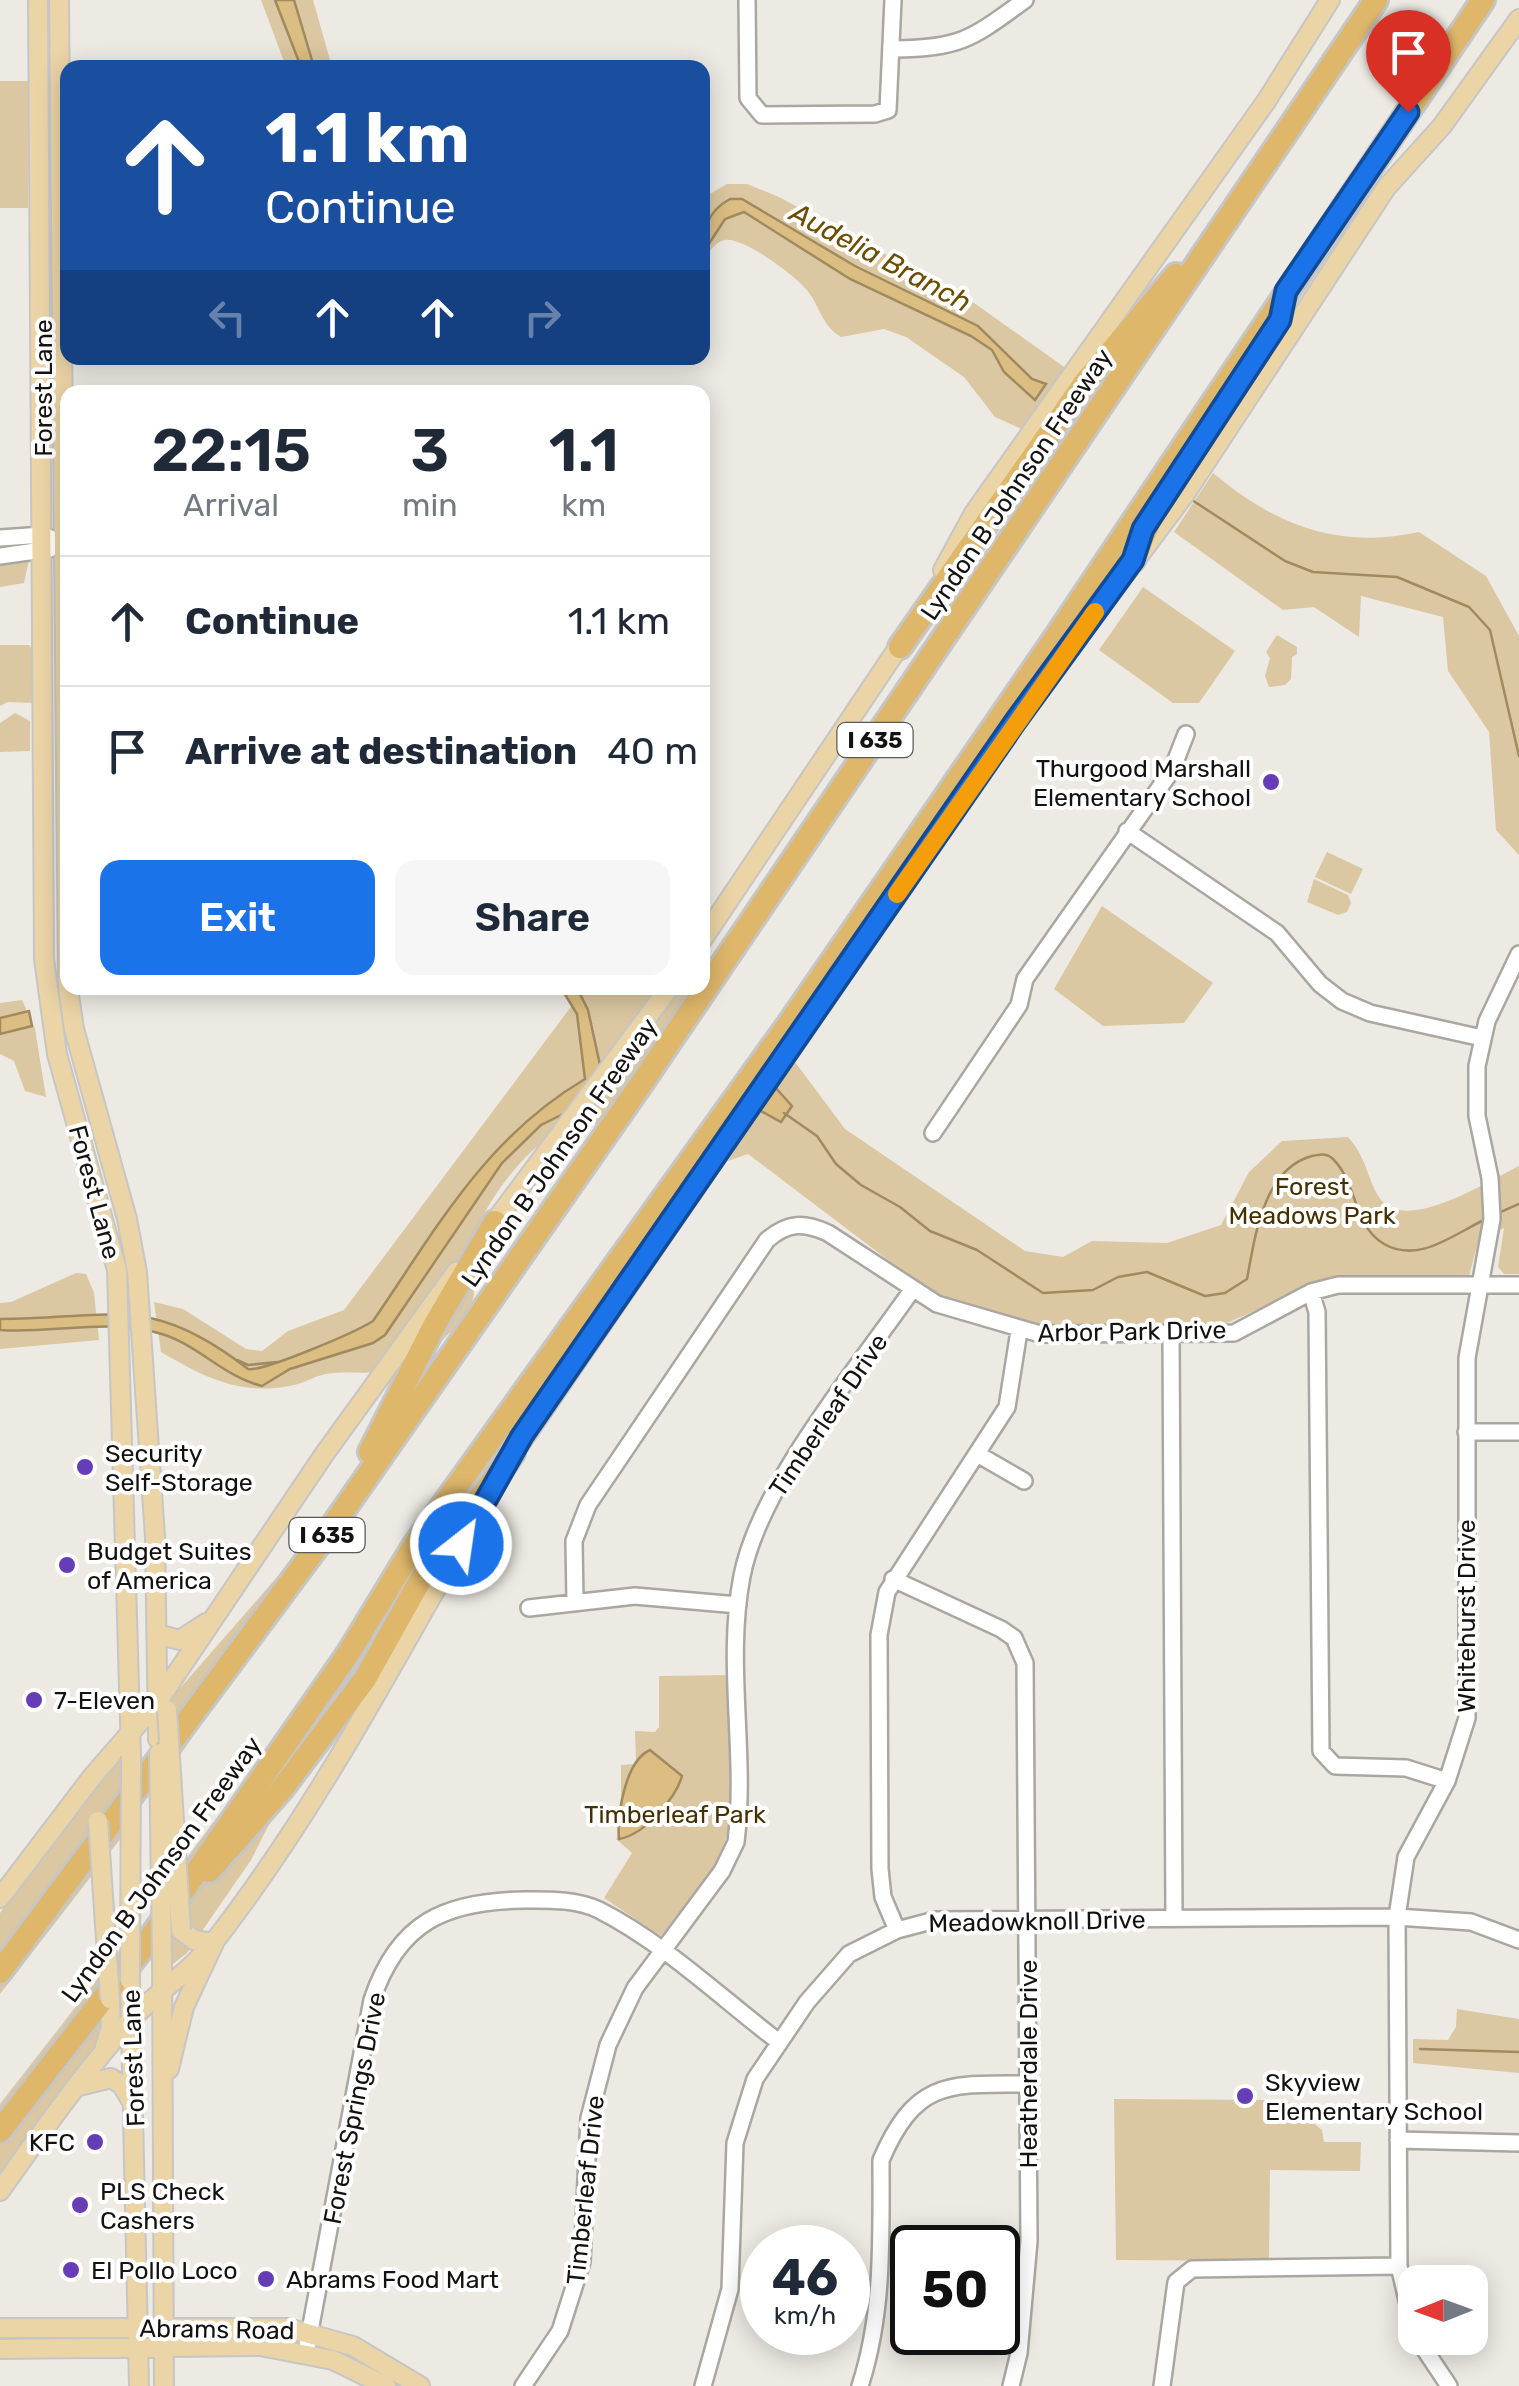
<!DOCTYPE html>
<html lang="en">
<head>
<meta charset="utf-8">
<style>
  body { margin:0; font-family:Rubik,sans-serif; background:#f6f6f7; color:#1f2937; height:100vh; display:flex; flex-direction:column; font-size:38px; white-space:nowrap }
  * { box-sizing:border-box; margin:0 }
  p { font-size:32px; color:#747a83 }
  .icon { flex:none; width:55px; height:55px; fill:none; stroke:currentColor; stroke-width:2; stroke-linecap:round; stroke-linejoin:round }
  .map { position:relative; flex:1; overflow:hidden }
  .side { position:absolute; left:60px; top:385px; width:650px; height:610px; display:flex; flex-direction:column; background:#fff; border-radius:20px; box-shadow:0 5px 25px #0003 }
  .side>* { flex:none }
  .guide { position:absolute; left:60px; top:60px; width:650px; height:305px; border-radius:20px; box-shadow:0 5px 25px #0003; background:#1a4fa0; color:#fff; overflow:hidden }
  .needle { width:65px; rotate:269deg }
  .fabs { position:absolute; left:1398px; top:2265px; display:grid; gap:20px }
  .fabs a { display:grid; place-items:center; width:90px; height:90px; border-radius:20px; background:#fff; box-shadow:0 5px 25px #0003; font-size:50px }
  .speed { position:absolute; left:740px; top:2225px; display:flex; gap:20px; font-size:50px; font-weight:700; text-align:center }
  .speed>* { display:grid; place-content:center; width:130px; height:130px; border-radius:50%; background:#fff; box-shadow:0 5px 25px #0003; line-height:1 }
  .speed small { font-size:25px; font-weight:400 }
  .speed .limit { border:5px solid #111; border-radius:15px; background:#fff; color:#111 }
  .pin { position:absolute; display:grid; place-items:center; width:85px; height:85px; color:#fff; margin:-102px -42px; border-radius:50% 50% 50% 0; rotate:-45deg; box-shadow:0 0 10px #0007 }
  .pin .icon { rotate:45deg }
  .me { position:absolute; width:110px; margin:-55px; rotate:30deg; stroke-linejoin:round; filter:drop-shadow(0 0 8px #0008) }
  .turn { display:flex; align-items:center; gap:35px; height:210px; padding:0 40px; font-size:45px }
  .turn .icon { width:130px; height:130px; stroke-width:2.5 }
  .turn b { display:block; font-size:70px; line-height:85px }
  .lanes { display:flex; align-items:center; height:95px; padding:0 40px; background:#0003; justify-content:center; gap:50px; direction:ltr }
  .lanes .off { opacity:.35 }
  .eta { display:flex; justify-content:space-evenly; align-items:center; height:170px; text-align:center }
  .eta b { font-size:60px; font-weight:600; line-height:70px }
  .cta { display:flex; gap:20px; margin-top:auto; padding:20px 40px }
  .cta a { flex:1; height:115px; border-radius:20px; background:#1a73e8; color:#fff; font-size:40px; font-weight:600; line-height:115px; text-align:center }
  .cta a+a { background:#f6f6f7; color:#1f2937 }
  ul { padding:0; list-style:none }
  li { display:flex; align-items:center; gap:30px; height:130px; padding:0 40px; border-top:2px solid #e0e1e3 }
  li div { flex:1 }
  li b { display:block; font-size:38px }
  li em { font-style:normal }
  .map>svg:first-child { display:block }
</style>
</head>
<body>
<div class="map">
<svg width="1519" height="2386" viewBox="0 0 1519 2386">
  <rect width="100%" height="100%" fill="#edeae4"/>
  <path fill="#dbc7a1" d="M261,0H313L332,67H286Z
    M0,81H28V208H0Z
    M727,184H747L779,197L967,298L1101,393L1064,448L995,417L964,377L906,337L884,329L841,337C820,324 821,306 805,288C793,274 743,237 725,240C714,242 708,254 703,262V198Z
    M1213,473C1275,525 1338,550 1419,532L1486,576L1519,636V855L1496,830L1489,732L1448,671L1443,617L1361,596L1359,637L1314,607L1283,610L1174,532Z
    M29,560L24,583L0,587V563Z
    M1143,587L1235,651L1199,703H1173L1099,650Z
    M1277,635L1297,647V654L1292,657L1291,679L1285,685L1269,687L1265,676L1270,658L1266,652Z
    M0,645H29L32,649L33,703L8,702L0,706Z
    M15,713L30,721V751L0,752V723Z
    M1327,852L1363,869L1351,894L1315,877Z
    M1314,879L1348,895L1351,903L1347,912L1338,915L1307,902Z
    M1102,906L1213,983L1184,1023L1103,1026L1054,989Z
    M585,988H697L610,1122C595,1125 572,1125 558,1132C526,1147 478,1210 472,1246C468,1263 477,1282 473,1299C464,1328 422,1360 394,1369C371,1376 349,1370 326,1374C315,1376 308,1381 298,1384C245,1398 205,1378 161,1352L154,1302L183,1309L246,1349L262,1351L288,1331L344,1310Z
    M22,1000L35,1029L46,1097L25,1091L14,1061L0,1054V1003Z
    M764,1041L788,1071L795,1062L845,1129L1025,1251L1063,1257L1092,1241L1167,1243L1221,1225L1249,1172L1282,1141L1348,1137C1367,1158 1366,1176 1379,1197C1403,1236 1488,1181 1519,1166V1274H1504L1498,1267L1504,1228L1478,1242L1469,1276L1322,1281L1218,1327L1032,1326L972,1312L917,1282L748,1154L728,1161L737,1146L708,1124Z
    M76,1273L86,1274L94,1293L99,1340L0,1349V1303L11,1302Z
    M404,1432L164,1778L160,1711Z
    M392,1583L251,1860L187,1953L168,1968L165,1887Z
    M731,1675L729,1829L718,1862L661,1936L604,1898L632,1853L616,1839L621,1830V1765L636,1764L635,1731L655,1732L659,1727V1676Z
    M120,1749L121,1838L0,1994V1913Z
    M123,1946L126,2022L0,2182V2104Z
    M1457,2009L1519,2019V2073L1413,2063V2039L1448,2040L1456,2027Z
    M1114,2099L1286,2100L1322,2130L1324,2142H1361L1360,2171L1270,2170L1269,2261L1116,2260Z"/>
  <path fill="#dcbd82" stroke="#a08a60" stroke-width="2.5" d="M275,0H294L314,67H301Z
    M730,199H742L855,266L978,326L1032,379L1046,384L1035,400L1004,372L992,350L971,336L850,279L744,212L725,219L703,253C702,229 708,211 730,199Z
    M561,988H577L588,1010L602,1074L625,1068L606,1093L541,1125L502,1163L385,1335L373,1343L290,1369L262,1386C225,1377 200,1347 165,1335C111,1317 54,1334 0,1330V1319C112,1319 149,1292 248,1369C263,1372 356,1332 373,1321C437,1228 485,1138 585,1079L577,1014Z
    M29,1011L32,1026L0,1034V1018Z
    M765,1076L792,1106L781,1122L748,1104Z
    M650,1750L682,1776C676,1798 644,1835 619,1839C617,1815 625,1761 650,1750Z"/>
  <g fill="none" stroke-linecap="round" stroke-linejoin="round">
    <path stroke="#a08a60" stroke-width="2.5" d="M1189,498L1285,561L1313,572L1397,577L1469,607L1490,630L1519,756
      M784,1113L817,1136L836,1164L861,1185L900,1207L930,1231L977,1250L1043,1293L1093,1290L1118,1277L1147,1272L1205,1296L1225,1293L1247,1279C1255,1237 1263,1169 1312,1156C1321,1154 1327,1153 1333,1159C1358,1184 1353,1226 1384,1244C1419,1264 1454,1234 1484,1220
      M1496,1214L1519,1204
      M237,1360L248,1365L277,1362
      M1420,2049L1519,2052"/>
    <defs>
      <path id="minor" d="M747,0L748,98L762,115L875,114L888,110L893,0
        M894,49C962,48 971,39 1025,0
        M0,538L43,535L64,544
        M0,556L50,549
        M1127,831L1277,933L1320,984L1342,1001L1370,1013L1482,1038
        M933,1133L1019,1005L1025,979L1172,770L1186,734
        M1311,1292L1317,1312L1321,1751L1335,1766L1406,1768L1447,1781
        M1171,1335L1174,1918
        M1466,1432H1519
        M979,1455L1024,1481
        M893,1579L1001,1629L1014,1638L1025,1663L1029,2241L1019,2353L1011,2386
        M575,1602L574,1541L588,1505L767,1240C788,1222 804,1222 828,1233L937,1304L1040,1334L1234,1333L1311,1292L1338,1285H1519
        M529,1608L635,1596L738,1605
        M897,1930L883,1897L880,1869L879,1635L887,1592L1007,1407L1019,1331
        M1398,2140L1519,2143
        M1415,2334L1399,2266L1397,1917L1406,1857L1447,1781L1467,1718V1358L1492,1219L1490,1178L1477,1116V1066L1487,1021L1519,954
        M1417,2338L1449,2386
        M306,2352L372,2000C398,1922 445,1901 524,1900C549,1900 576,1899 599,1910C664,1943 721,1998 779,2042
        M523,2386L560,2331L582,2262L589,2118L608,2045L635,1988L722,1871L736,1842C747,1754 725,1663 742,1576C760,1484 858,1368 912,1290
        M703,2386L730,2289L735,2143L755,2079L807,2002L849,1954L897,1930L935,1920L1397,1917L1471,1922L1519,1940
        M860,2386C884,2312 881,2237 881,2160C916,2079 949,2084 1028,2084
        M1162,2386L1176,2282L1192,2269L1399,2266"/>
      <path id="major" d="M38,0L44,959L57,1054L117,1270L131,1756
        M59,0L68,986
        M943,570L974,513L1267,100L1330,0
        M702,940L906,636
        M68,988L74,1029L127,1219L137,1272L155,1537L158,1739
        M487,1232L669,988
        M507,1463L1015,721L1185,494L1386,188L1442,126L1519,19
        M157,1634L180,1640L206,1623
        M0,1898L92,1777L158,1701L323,1456L456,1272
        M162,1958L164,2386
        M130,1981L139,2386
        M105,2046L111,2028L110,1999
        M169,2069L184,2007L214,1943L194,1940L181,1930
        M75,2087L111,2078L122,2085L134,2105
        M0,2191C41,2133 82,2075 129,2022C156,1992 192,1971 217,1938C316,1810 392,1665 472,1525
        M0,2328H288L353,2346L420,2386
        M0,2349L260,2346L333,2360L386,2386"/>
      <path id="highway" d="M1133,560L1153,514
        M900,647L1086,381L1176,275
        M370,1452L435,1324L495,1222
        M209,1871L281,1790L365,1679L421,1579L513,1453
        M0,1972L331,1528L639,1087L1376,0
        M0,2131L151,1937L348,1654L414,1546L791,1021L1058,634L1483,0"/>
    </defs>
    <use href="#minor" stroke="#aaa7a1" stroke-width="20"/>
    <use href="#major" stroke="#c6c6c6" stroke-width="22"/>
    <use href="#highway" stroke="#c6c6c6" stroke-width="28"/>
    <use href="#minor" stroke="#fff" stroke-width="15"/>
    <use href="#major" stroke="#ebd4a6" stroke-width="18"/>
    <use href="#highway" stroke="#deb76b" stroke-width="22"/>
    <defs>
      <path id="major-bridge" d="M167,1710L181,1930
        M159,1753L162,1958
        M98,1821L110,1999
        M130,1981L131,1756"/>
    </defs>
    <use href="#major-bridge" stroke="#c6c6c6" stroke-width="22" stroke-linecap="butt"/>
    <use href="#major-bridge" stroke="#ebd4a6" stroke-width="18"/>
  </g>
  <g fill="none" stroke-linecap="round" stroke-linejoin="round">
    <defs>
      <path id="route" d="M461,1544L522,1436L1015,722L1133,560L1143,529L1280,320L1286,291L1408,112"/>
    </defs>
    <use href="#route" stroke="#114b97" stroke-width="25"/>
    <use href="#route" stroke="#1a73e8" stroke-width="18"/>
    <path stroke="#f59e0b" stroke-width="18" d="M897,894L1095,612"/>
  </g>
  <g fill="#653eb7" stroke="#fff" stroke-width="4">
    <circle cx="1271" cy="782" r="10"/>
    <circle cx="85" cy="1467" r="10"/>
    <circle cx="67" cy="1565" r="10"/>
    <circle cx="34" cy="1700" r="10"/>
    <circle cx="1245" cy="2096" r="10"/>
    <circle cx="95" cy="2142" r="10"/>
    <circle cx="80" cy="2205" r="10"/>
    <circle cx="71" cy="2270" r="10"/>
    <circle cx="266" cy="2279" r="10"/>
  </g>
  <g text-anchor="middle" stroke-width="8" stroke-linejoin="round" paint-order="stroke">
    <g fill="#fff" stroke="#5a5958" stroke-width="2.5">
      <rect x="837.5" y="723" width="75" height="34" rx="8"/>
      <rect x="289.5" y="1518" width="75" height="34" rx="8"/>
    </g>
    <g font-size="22" font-weight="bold" fill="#131210">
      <text x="875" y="748">I 635</text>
      <text x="327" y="1543">I 635</text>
    </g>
    <g font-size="25" fill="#131210" stroke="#fff">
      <text transform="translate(43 388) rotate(-90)" y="9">Forest Lane</text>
      <text transform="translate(1016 484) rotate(-56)" y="9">Lyndon B Johnson Freeway</text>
      <text transform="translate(559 1152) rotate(-55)" y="9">Lyndon B Johnson Freeway</text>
      <text transform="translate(95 1192) rotate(75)" y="9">Forest Lane</text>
      <text transform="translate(1132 1331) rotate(-1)" y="9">Arbor Park Drive</text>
      <text transform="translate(828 1415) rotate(-56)" y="9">Timberleaf Drive</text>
      <text transform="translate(1466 1616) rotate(-90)" y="9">Whitehurst Drive</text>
      <text transform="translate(161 1869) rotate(-54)" y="9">Lyndon B Johnson Freeway</text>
      <text transform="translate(1037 1921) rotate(-1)" y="9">Meadowknoll Drive</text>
      <text transform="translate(133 2058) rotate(-92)" y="9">Forest Lane</text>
      <text transform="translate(1028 2064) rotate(-90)" y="9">Heatherdale Drive</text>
      <text transform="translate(354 2108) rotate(-79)" y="9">Forest Springs Drive</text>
      <text transform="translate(585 2190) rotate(-84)" y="9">Timberleaf Drive</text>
      <text transform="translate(217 2329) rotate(1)" y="9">Abrams Road</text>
    </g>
    <g font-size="25" fill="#131210" stroke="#fff" text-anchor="start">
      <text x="1251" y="777" text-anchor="end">Thurgood Marshall<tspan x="1251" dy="29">Elementary School</tspan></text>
      <text x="105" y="1462">Security<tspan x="105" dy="29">Self-Storage</tspan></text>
      <text x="87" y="1560">Budget Suites<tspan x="87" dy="29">of America</tspan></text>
      <text x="54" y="1709">7-Eleven</text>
      <text x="1265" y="2091">Skyview<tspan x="1265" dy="29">Elementary School</tspan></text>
      <text x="75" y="2151" text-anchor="end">KFC</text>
      <text x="100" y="2200">PLS Check<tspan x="100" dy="29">Cashers</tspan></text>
      <text x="91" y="2279">El Pollo Loco</text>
      <text x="286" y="2288">Abrams Food Mart</text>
    </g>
    <g font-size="25" fill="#453000" stroke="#fff">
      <text x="1312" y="1195">Forest<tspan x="1312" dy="29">Meadows Park</tspan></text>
      <text x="675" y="1823">Timberleaf Park</text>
    </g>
    <g font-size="28" font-style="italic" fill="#6c4e00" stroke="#fff">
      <text transform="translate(881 257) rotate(28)" y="10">Audelia Branch</text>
    </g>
  </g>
</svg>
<div class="fabs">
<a><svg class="needle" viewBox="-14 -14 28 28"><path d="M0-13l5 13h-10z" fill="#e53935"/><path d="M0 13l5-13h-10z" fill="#747a83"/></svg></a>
</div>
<div class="speed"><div>46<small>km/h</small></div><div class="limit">50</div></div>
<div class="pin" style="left:1408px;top:112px;background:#d93025"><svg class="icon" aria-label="arrive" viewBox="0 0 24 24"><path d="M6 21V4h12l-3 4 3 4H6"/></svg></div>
<svg class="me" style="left:461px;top:1544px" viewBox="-20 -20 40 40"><circle r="17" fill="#1a73e8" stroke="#fff" stroke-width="3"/><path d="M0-11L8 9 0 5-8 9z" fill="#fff"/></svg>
<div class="guide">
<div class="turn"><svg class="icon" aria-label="ahead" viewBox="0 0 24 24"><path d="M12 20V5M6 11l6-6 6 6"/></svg><div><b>1.1 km</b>Continue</div></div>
<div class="lanes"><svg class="icon off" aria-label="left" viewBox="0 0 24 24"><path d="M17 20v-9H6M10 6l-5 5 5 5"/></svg><svg class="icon" aria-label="ahead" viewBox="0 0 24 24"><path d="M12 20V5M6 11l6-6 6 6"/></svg><svg class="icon" aria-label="ahead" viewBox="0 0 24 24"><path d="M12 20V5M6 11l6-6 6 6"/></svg><svg class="icon off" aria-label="right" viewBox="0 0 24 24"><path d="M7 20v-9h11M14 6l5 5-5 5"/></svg></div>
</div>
<section class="side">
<div class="eta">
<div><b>22:15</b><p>Arrival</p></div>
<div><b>3</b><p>min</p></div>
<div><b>1.1</b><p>km</p></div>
</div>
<ul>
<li><svg class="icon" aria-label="ahead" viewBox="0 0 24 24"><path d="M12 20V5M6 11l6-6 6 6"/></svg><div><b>Continue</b></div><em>1.1 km</em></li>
<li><svg class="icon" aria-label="arrive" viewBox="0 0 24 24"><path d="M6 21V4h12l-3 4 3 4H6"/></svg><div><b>Arrive at destination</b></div><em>40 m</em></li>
</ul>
<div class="cta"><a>Exit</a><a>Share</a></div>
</section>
</div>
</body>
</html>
